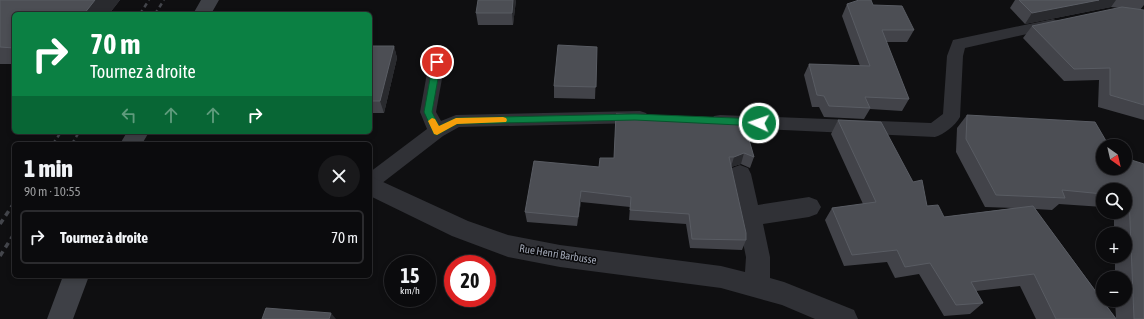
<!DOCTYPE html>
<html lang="fr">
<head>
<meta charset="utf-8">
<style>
  body { margin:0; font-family:"Asap Condensed",sans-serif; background:#19191b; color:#f1f3f6; height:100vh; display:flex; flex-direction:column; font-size:15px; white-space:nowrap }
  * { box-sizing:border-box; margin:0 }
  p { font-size:13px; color:#9a9b9d }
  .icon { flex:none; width:22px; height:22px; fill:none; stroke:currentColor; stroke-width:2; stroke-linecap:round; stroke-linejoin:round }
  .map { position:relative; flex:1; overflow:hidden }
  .panel { position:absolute; left:12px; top:142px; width:360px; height:136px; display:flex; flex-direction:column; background:#0b0b0d; border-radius:6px; box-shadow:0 2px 6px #0003,0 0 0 1px #2b2b2e }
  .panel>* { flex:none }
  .guide { position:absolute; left:12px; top:12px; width:360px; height:122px; border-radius:6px; box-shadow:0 2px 6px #0003,0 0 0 1px #2b2b2e; background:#0b8043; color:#fff; overflow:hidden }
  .needle { width:26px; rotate:146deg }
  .tools { position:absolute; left:1096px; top:139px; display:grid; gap:8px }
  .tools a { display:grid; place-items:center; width:36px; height:36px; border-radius:50%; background:#0b0b0d; box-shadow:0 2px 6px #0003,0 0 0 1px #2b2b2e; font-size:20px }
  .speed { position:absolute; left:384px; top:255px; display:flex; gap:8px; font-size:20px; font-weight:700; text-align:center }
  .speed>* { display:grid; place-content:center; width:52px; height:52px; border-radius:50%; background:#0b0b0d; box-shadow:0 2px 6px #0003,0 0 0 1px #2b2b2e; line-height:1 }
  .speed small { font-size:10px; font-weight:400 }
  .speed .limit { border:6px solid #d22; background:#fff; color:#111 }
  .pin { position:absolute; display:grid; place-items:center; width:34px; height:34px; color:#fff; margin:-17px; border:2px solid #fff; border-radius:50%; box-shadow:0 1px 4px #0007 }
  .me { position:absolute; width:44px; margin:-22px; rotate:273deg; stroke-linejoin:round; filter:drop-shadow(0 0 3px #0008) }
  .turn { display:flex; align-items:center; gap:14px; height:84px; padding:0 12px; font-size:18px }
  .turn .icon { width:52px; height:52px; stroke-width:2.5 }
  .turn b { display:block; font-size:28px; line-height:34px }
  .lanes { display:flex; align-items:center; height:38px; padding:0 12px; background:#0003; justify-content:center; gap:20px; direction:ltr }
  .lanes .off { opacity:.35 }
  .round { display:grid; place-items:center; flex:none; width:42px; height:42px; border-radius:21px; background:#19191b }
  .summary { display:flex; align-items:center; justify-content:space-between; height:68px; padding:0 12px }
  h1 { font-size:24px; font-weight:800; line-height:30px }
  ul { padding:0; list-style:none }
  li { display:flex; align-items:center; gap:12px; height:54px; margin:0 8px 6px; padding:0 4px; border:2px solid #2b2b2e; border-radius:6px }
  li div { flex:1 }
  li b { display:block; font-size:15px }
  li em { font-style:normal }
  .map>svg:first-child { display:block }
</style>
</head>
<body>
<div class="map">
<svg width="1144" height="319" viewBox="0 0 1144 319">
  <rect width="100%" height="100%" fill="#0f0f11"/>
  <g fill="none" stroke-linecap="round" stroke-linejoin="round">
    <path fill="#303136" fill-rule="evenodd" d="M1053,19L1058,21L1060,24L1058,27L965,48L963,56L960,117C955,126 944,134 935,137L720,127L714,126L711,121L714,116L720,115L931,123L943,114L947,56L953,40Z
      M437,57L443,58L445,62L436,112L441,121L456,115L640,111L646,113L649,117L646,121L640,123L459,127L443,136L377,187L370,190V172L427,129L420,112L429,62L431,58Z"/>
    <path fill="#303136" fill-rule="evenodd" d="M740,165L748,168L751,174L758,205L809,197L817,200L821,207L817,214L809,217L763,224L770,257V278L784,282L854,310L858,319H815L782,305L721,288L560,267L508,257L452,236L370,196V176L468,221L508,235L560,245L721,266L745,272L746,257L729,174L732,168Z"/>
    <path fill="#3e4046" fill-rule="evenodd" d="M201,0H219L211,14H193Z
      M127,132H149L142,144H120Z
      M63,276H89L73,319H47Z"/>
    <path stroke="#43454b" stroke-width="2.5" stroke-dasharray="4.5 3.5" stroke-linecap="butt" d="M140,14L149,0
      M155,14L164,0
      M53,144L61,132
      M72,144L79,132"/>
    <path stroke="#43454b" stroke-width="3.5" stroke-dasharray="5.5 4.5" stroke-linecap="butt" d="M0,224L14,203
      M0,256L14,234"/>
  </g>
  <path fill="#424349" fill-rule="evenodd" d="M0,0H120L109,14H14V64H0Z
    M516,0L513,25H478L476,13Z
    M1015,0H1144V5L1140,10H1144V120L1098,107L1099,80L1064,81L1023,38L1032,26L1120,8L1111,7L1025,24L1010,8Z
    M847,4L914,30L907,42H886L909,99L902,111L870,109L864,119L824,117L819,107H812L804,75L809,64L860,66L842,16Z
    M370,46H394L397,58L384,113H370Z
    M597,47L595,99L554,98V86Z
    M616,114L743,119L754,157L750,168L741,164L731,167L746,240L742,250L690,248L686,224L629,220L630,207L581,202L577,226L527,222L525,212L614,158Z
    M967,115L1103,168L1125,158L1144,319H1036L1020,286L976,291L983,303L970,314L944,316L919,274L895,278L887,262L844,266L825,220L832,208L863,204L831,134L838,120L913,182L927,206L944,217L1014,208L985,207L956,152L957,128ZM1103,190H1125V212H1114V234H1125V256H1115V278H1125V300H1115L1116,318L1035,209L1052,210L1059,204L1103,207Z"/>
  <path fill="#292a2e" d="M95,0H120L109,14H84Z
    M513,0H516L513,25L512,13Z
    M1099,0H1116L1111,7L1025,24L1032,13Z
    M394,46L397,58L384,113L380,101Z
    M744,153L741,164L731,167L734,157Z
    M581,191V202L577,226L578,217Z
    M331,313L336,319H329Z"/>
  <path fill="#4c4e54" stroke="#595c63" d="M0,0H95L84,14H14V48L0,47Z
    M478,0H513L512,13H476Z
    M859,0H871L873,5L902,6L914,30H882L909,99L865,97L870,108L829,106L824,96L817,95L809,64L870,66L847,4Z
    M1019,0H1099L1032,13Z
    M1122,7L1144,10V105L1110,95V68L1074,69L1032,26Z
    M558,45L597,47L596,87L554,86Z
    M370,46H394L380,101H370Z
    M616,114L743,119L754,157L744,153L734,157H729L746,233V240L692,239L689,214L630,210L631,197L581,191L578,217L525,212L534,161L599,167L600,158H614Z
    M967,115L1095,122L1109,146H1103V168H1125V158L1144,164V319H1134L1129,196H1125V190H1103V194L1062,190L1065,198L996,195L966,139Z
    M838,120L881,122L913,182L922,180L927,206L938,205L944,217L1033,206L1116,319H1056L1034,274L971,282L983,303L956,305L930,263L905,267L897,250L852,255L832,208L876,202Z
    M266,308L331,313L329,319H262Z"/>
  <path fill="#0b8043" stroke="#07532c" d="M437,59L441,62L432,112L439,126L456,118L635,114L759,119L763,123L759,126L635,120L457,124L437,135L434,134L424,112L433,62Z"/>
  <path fill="#f59e0b" d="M503,117L506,118L507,120L506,122L457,124L437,135L434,134L428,121L432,118L435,119L439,126L456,118Z"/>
  <g text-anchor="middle" stroke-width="3" stroke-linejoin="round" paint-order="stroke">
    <g font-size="11" fill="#9fa5b3" stroke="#0a0a0c">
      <text transform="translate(558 254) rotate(9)" y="4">Rue Henri Barbusse</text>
    </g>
  </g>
</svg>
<div class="tools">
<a><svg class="needle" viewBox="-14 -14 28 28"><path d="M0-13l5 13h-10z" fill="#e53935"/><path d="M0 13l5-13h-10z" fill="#9a9b9d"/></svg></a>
<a><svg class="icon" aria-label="search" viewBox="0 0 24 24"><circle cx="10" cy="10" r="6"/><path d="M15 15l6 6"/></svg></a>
<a>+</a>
<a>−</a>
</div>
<div class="speed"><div>15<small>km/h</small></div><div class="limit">20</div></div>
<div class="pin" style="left:437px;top:62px;background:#d93025"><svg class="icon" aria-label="arrive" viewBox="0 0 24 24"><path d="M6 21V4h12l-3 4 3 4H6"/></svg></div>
<svg class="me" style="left:759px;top:123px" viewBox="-20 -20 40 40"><circle r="17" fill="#0b8043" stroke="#fff" stroke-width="3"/><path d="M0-11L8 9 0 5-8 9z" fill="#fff"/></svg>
<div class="guide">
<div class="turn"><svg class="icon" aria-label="right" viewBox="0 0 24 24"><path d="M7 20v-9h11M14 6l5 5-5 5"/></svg><div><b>70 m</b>Tournez à droite</div></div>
<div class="lanes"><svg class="icon off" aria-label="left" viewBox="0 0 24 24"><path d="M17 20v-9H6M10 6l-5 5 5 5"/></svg><svg class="icon off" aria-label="ahead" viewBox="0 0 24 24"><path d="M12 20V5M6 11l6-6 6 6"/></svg><svg class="icon off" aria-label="ahead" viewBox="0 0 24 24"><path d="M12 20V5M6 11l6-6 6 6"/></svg><svg class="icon" aria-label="right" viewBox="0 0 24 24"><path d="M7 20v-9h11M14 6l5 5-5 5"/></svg></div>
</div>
<section class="panel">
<div class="summary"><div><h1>1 min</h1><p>90 m · 10:55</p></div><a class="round"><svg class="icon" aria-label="close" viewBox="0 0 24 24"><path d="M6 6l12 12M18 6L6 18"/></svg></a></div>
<ul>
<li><svg class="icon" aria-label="right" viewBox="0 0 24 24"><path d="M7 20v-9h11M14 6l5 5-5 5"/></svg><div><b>Tournez à droite</b></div><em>70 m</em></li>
</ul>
</section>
</div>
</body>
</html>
